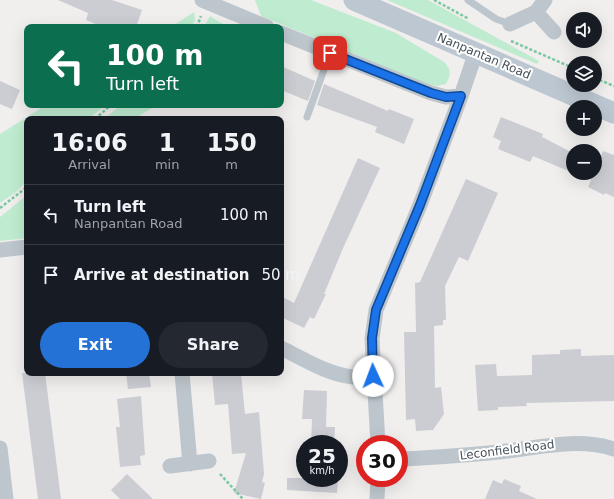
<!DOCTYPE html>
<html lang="en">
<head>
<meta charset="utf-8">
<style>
  body { margin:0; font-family:"DejaVu Sans",sans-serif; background:#242831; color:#f1f3f6; height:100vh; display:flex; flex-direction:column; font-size:15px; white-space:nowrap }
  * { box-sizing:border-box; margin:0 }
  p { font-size:13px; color:#9ea1a6 }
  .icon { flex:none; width:22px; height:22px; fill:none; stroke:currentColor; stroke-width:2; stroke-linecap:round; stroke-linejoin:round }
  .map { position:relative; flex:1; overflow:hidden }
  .drawer { position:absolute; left:24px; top:116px; width:260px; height:260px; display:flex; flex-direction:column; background:#171b24; border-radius:8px; box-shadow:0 4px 16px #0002 }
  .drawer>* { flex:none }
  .hud { position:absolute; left:24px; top:24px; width:260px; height:84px; border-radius:8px; box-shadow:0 4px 16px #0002; background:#0b6e4f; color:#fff; overflow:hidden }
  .buttons { position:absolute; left:566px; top:12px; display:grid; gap:8px }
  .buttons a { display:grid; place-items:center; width:36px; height:36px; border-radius:50%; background:#171b24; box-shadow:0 4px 16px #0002; font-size:20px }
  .speed { position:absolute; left:296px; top:435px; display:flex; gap:8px; font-size:20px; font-weight:700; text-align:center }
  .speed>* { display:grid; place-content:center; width:52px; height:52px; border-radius:50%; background:#171b24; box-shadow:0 4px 16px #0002; line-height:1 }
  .speed small { font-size:10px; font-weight:400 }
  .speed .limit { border:6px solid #d22; background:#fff; color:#111 }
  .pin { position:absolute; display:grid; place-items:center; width:34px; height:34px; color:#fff; margin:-17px; border-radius:8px; box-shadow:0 2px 6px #0006 }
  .me { position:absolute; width:44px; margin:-22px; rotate:358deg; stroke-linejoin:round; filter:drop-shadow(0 0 3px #0008) }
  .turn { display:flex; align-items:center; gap:14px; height:84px; padding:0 16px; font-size:18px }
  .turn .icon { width:52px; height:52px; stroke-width:2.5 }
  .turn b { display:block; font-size:28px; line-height:34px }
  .eta { display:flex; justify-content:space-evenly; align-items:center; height:68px; text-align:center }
  .eta b { font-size:24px; font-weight:800; line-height:28px }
  .button { display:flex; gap:8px; margin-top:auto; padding:8px 16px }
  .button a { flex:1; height:46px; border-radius:24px; background:#2472d5; color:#fff; font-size:16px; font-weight:800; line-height:46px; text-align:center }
  .button a+a { background:#242831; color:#f1f3f6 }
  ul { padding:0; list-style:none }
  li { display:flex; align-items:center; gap:12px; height:60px; padding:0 16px; border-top:1px solid #363941 }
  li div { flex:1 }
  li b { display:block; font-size:15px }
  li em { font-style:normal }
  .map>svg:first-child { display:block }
</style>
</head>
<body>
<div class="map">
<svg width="614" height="499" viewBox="0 0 614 499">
  <rect width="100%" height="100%" fill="#f1eeee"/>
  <path fill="#bfecd0" d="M255,0H311L396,33L444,62C452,70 451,75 446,84L437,86L429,85L261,16Z
    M387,0H428L539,61L537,64Z
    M194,12L195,20L191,27H171Z
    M210,16L228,27H204Z
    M46,105H106L88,119H27V181L15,193L0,203V134Z
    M121,105H157L134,119H104Z
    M27,195V238L0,241V217Z"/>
  <path fill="#cbcdd3" d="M58,0H112L142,10L136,27H103L86,20L88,13Z
    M281,66L315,81L308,101L281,90Z
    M0,81L20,90L12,109L0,104Z
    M324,84L388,111L389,109L414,119L404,144L375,132L377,127L317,105Z
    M501,117L543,134L542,137L573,153V173L533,156L530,162L498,149L501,141L493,137Z
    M603,151L614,155V197L605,193L604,195L588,187Z
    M358,158L380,168L344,246L324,294H326L314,319L310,317L304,328L281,317V296L294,303Z
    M466,179L498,193L468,261L459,257L445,286L446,320H443V325L434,326L435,388L441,387L444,414L433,430L416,431L415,419L406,420L404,332H416L415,283L420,282Z
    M581,349V356L614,355V401L526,403L527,406L498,407V410L478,411L475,365L496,364L497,376L532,375V355L560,354V350Z
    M22,373H45L61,499H38Z
    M126,373H149L151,387L128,389Z
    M212,373H241L245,414L259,412L264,474L262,482L265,483L261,499L234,493L246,453L232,454L228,404L215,405Z
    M304,390L327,391L326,427H335L334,444H311L312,419H302Z
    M141,396L145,455L140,456L141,465L120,467L116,427H120L117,399Z
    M127,474L153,499H120L111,490Z
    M287,478H338L337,493L287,490Z
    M504,479L521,486L519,491L537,499H485L493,480L502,484Z"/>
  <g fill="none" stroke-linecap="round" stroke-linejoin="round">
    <path stroke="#79c8a1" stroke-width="2.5" stroke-dasharray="3 2" stroke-linecap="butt" d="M434,0L469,19
      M197,27L201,16
      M511,41L573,68
      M595,78L614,86
      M95,119L111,105
      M0,208L27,187
      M220,474L243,499"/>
    <path stroke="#bdc6cc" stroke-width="7" d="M468,0L496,19L510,24
      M307,117L330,53"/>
    <path stroke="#bdc6cc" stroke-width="15" d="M202,0L267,27
      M536,12L554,32
      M510,24L536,12L545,0
      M281,33L431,93L446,97L461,96
      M0,250L27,247
      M281,348C304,359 328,375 354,377C360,378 367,376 373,376
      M182,373L190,464
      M378,444L372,339L376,310L420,205L461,96L476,52
      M0,448L6,499
      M399,459C433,458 466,455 499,452C537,448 577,437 614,449
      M170,466L209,461
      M377,499L378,478"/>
    <path stroke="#bdc7d1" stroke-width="21" d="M354,0L614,113"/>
  </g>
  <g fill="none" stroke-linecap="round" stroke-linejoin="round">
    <defs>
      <path id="route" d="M330,53L431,93L446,97L461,96L420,205L376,310L372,338L373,376"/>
    </defs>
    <use href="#route" stroke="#114b97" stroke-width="10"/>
    <use href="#route" stroke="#1a73e8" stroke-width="7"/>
  </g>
  <g text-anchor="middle" stroke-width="4" stroke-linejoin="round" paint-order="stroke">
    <g font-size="12" fill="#47515a" stroke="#fff">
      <text transform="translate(484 56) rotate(23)" y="4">Nanpantan Road</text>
      <text transform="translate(507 450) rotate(-7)" y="4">Leconfield Road</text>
    </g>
  </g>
</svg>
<div class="buttons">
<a><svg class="icon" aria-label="sound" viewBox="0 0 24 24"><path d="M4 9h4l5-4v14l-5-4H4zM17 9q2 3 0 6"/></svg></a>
<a><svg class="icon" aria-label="layers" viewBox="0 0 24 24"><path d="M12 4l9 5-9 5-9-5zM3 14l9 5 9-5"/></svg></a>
<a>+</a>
<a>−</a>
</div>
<div class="speed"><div>25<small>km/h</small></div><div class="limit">30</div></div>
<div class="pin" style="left:330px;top:53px;background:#d93025"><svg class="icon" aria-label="arrive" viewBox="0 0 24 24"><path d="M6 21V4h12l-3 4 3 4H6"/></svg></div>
<svg class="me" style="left:373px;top:376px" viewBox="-20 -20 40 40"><circle r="19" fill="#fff"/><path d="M0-13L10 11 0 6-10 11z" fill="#1a73e8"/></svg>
<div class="hud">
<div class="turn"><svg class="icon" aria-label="left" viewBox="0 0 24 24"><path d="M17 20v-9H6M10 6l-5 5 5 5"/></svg><div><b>100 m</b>Turn left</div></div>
</div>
<section class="drawer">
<div class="eta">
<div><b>16:06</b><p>Arrival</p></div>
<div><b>1</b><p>min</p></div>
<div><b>150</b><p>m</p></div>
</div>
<ul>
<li><svg class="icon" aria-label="left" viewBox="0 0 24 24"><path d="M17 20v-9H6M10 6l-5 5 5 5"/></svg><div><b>Turn left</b><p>Nanpantan Road</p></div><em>100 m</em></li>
<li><svg class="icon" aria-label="arrive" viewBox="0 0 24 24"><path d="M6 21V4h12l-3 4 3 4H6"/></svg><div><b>Arrive at destination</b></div><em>50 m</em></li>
</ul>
<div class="button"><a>Exit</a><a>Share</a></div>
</section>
</div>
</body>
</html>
